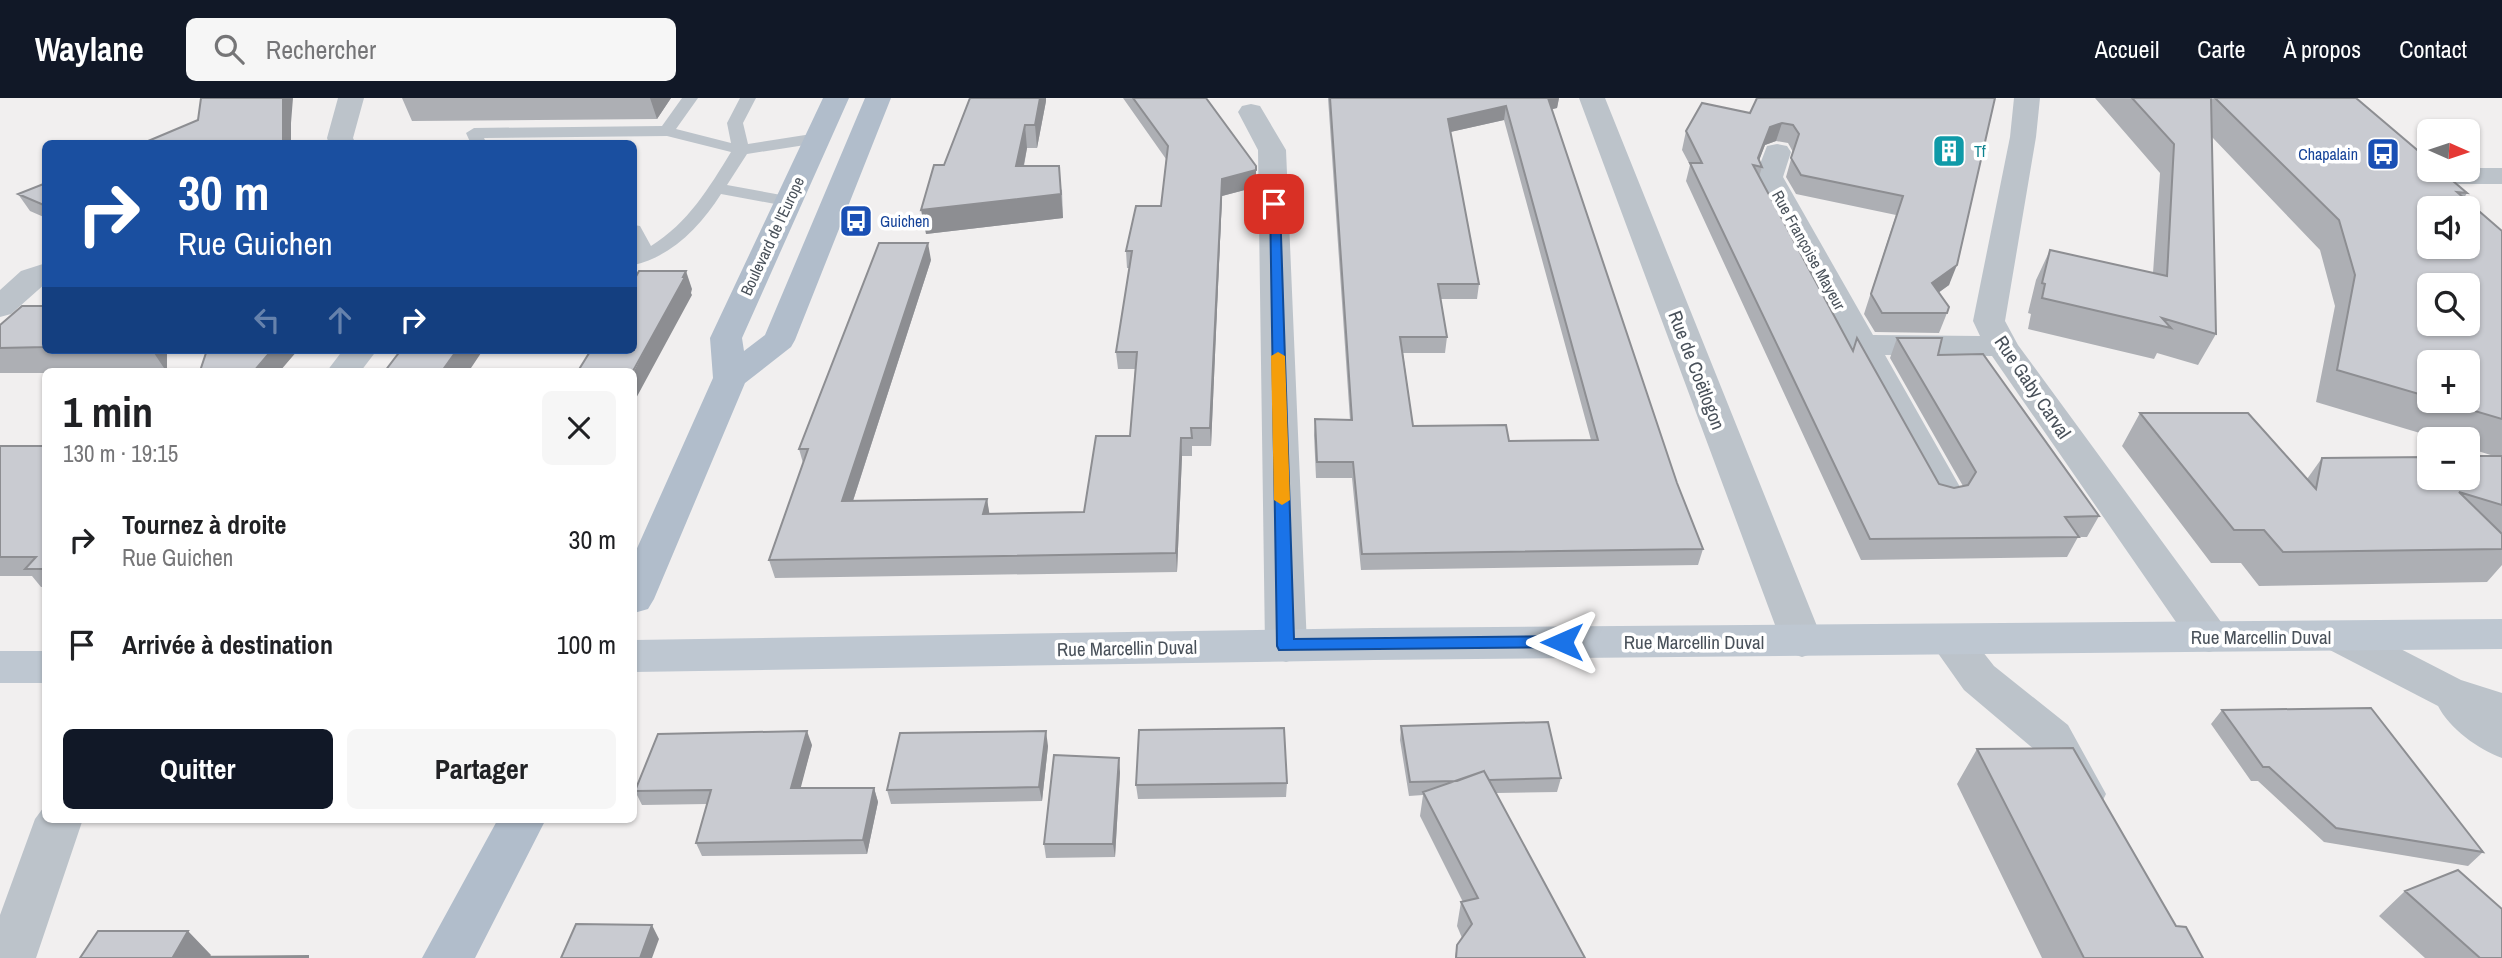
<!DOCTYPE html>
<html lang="fr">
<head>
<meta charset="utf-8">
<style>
  body { margin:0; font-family:"Archivo Narrow",sans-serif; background:#f6f6f6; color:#202124; height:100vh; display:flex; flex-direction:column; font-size:26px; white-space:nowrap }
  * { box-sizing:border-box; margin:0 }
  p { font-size:23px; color:#757577 }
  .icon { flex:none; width:38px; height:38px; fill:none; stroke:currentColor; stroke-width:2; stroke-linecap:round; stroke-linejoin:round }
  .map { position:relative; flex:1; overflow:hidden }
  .drawer { position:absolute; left:42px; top:270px; width:595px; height:455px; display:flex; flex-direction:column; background:#fff; border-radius:10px; box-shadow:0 2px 5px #0004 }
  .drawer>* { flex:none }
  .guide { position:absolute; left:42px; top:42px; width:595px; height:214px; border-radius:10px; box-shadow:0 2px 5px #0004; background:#1a4fa0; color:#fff; overflow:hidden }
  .needle { width:46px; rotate:93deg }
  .controls { position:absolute; left:2417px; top:21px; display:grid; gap:14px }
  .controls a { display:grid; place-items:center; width:63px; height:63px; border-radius:10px; background:#fff; box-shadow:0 2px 5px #0004; font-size:35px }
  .pin { position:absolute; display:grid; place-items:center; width:60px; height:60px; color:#fff; margin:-30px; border-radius:14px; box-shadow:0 4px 10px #0006 }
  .me { position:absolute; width:77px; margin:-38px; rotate:270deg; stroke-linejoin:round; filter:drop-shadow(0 0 5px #0008) }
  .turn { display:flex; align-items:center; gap:24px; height:147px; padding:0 21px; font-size:32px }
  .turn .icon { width:91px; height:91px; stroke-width:2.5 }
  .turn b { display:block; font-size:49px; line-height:60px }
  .lanes { display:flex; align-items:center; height:66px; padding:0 21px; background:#0003; justify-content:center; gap:35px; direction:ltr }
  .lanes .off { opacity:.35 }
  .round { display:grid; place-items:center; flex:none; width:74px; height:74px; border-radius:10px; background:#f6f6f6 }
  .headline { display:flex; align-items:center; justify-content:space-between; height:119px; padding:0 21px }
  h1 { font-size:42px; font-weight:700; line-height:52px }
  .primary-button { display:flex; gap:14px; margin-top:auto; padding:14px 21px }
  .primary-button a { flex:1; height:80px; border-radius:10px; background:#111827; color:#fff; font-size:28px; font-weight:700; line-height:80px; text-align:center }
  .primary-button a+a { background:#f6f6f6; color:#202124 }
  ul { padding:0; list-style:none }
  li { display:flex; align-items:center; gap:21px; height:105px; padding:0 21px }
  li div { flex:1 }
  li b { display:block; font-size:26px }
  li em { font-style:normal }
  header { display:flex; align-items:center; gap:42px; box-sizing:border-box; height:98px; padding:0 35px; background:#111827; color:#fff }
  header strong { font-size:33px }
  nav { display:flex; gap:38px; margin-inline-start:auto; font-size:24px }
  .search { width:490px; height:63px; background:#f6f6f6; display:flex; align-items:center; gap:18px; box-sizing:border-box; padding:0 24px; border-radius:10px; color:#757577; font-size:26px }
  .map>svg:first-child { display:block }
</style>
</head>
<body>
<header>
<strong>Waylane</strong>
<div class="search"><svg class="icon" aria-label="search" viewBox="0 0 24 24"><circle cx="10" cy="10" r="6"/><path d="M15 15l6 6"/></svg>Rechercher</div>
<nav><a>Accueil</a><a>Carte</a><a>À propos</a><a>Contact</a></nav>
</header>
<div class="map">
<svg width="2502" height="860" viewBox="0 0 2502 860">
  <rect width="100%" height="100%" fill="#f1efef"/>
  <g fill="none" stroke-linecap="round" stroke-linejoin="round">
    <path fill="#bcc3ca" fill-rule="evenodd" d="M682,0H698L676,31L731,45L727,25L740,0H756L743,25L748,46L818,35L826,40L818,45L747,56L727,87L792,99L794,103L792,107L786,108L721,96C700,129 672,158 634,167V156L637,154L634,148V127L640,128L651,148C688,125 709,90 731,54L667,38L484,40L487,46H471L466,35L474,30L662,28Z"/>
    <path fill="#bcc3ca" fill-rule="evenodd" d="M338,0H364L353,40L356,46H329L327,40Z
      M1579,0H1605L1823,543L1817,554L1802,559L1787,554L1781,543Z
      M2014,0H2040L2036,39L2005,223L2018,247L2224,528L2230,539L2224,550L2209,554L2194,550L1992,258L1885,257L1964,396L1958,405L1945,408L1932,405L1755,79L1767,48L1777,46L1787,48L1791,54L1783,79L1873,237L1980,238L1973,223L2010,39Z
      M1251,6L1260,8L1286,52L1307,548L1301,559L1286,564L1271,559L1265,548L1258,52L1238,14L1242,8Z
      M2468,70H2502V86H2433L2423,84L2419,78L2423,72L2429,71L2468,72Z
      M46,165V185L11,216L0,219V192L21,173Z
      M343,252H377L361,273H327Z
      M2339,523L2354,527L2461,582L2502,595V660C2479,652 2449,630 2438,608L2324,549L2318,538L2324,527Z
      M1949,526L1964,530L1994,568L2068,627L2106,696L2099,710L2083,715L2067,710L2036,653L1964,592L1928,541L1934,530Z
      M46,706V721H83L36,860H0V817L35,721Z"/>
    <path fill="#bec7d1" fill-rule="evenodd" d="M2502,521V551L1374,562L634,574V542L1374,530Z
      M0,553H46V585H0Z"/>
    <path fill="#b1bdcb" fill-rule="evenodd" d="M823,0H849L742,240L744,253L765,237L865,0H891L795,242L791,249L745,285L654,501L648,511L634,515V457L713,280L710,240Z
      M498,721H546L475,860H422Z"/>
  </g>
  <path fill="#adafb4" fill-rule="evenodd" d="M402,0H671L657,21L412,23Z
    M1123,0H1206L1256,89L1222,98L1211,348H1192V358H1182L1177,474L775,480L769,462L803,365L799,351L931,162L853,403L987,401L989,416L1084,414L1130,338L1135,271H1118L1116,254L1130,170H1127L1126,153L1161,108L1166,61Z
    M1328,0H1559L1557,10L1551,11L1677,385L1703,451L1698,467L1361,472L1352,380H1316L1314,337L1315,321L1350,322ZM1504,22L1591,342L1509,343L1413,328L1403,255H1445L1447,239L1440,201H1477L1479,186L1450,34Z
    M1995,0L1949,187L1938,195L1947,215L1939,235L1875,234L1864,216L1896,117L1796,96L1786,79L1793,54L1788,45L1776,43L1765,47L1759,62L1762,69L1759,79L1853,252L1939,386L1954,390L1963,388L1890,260L1897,240L1938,257L2099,418L2087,439H2078L2067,459L1861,462L1686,83L1690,67L1682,52L1686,33L1750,15Z
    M2095,0H2356L2467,95L2464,100L2502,133V467L2487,484L2259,488L2241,465H2211L2122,348L2140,315L2307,381L2322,360L2494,358L2468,350V341H2440L2316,304L2335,208L2320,152L2212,39L2216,236L2198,267L2157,255L2154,261L2028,231L2031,216L2028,215L2036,182L2050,152L2153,175L2160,75ZM2429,264L2468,303H2429Z
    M1046,3L1037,50H1027L1024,68L1062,92L1063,120L926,136L944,67Z
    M46,85V120L30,113L18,96Z
    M46,208V252H167V273H46V275H0V227Z
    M0,348H46V489H41L32,478H0Z
    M2222,612L2483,754L2468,768L2324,744L2258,683H2251L2211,626Z
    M1401,628L1561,680L1557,694L1496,695L1585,860H1455L1457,847L1462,840L1457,828L1461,804H1463L1420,718L1423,697L1409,698L1400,642Z
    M812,647L800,690H874L878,704L867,756L702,758L696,745L707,706L642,707L635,693Z
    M1048,648L1042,703L891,706L887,692Z
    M1977,651L2176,828L2203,860H2042L1957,686Z
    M1120,674L1115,759L1046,760L1044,746Z
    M1287,685L1286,699L1138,701L1136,687Z
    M2405,793L2502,860H2425L2379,818Z"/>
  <path fill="#8d8e92" d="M283,0H293L291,25V46H283Z
    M650,0H671L657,21Z
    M1040,0H1046V3L1037,50L1035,27Z
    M1547,0H1559L1557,10L1545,13Z
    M1506,8L1504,22L1446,35L1448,21Z
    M1782,25L1776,43L1765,47L1757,68L1758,60L1770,29Z
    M1025,27L1027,50L1019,91L1016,68Z
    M1059,68L1063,120L926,136L921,112Z
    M1256,72V89L1222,98L1211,348L1210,330L1222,81Z
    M928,145L931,162L847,421L842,403Z
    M1957,167L1949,187L1924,205L1932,185Z
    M686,173L692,191L691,195L692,197L634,304V273Z
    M152,252H167V273H166Z
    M272,252H298L280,273H254Z
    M457,252H483L469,273H442Z
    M1181,340L1182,358L1177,474L1176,455Z
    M987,401L990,419L983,416Z
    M807,633L812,647L797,704L791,690Z
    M1046,633L1048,648L1042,703L1039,689Z
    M1119,660L1120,674L1115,759L1113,746Z
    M874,690L878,704L867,756L863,742Z
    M652,827L659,841L652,860H640Z
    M188,833L211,857L209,860L173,859Z"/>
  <path fill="#c9cbd1" stroke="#8d8e92" stroke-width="2" fill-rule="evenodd" d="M201,0H283V46H141L198,22Z
    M970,0H1040L1035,27H1025L1016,68H1059L1061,96L921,112L934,67H944Z
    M1133,0H1206L1256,68V72L1222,81L1210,330H1191L1192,340H1181L1176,455L769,462L808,351H799L879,145H928L842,403L987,401L983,416L1084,414L1096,338H1130L1137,254H1116L1132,153H1126L1136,108H1161L1168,48Z
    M1330,0H1548L1677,385L1703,451L1362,456L1353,364H1317L1315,321L1352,322ZM1506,8L1598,342L1509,343L1506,327L1413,328L1400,239H1447L1438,186H1479L1448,21Z
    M1757,0H1995L1957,167L1932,185L1949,209L1947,215H1882L1871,196L1903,98L1801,77L1791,60L1799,36L1793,27L1782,25L1770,29L1758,60L1762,69L1753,67L1853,253L1857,240L1939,386L1954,390L1968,387L1976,374L1897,240H1942L1938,257L1983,256L2099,418L2065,419L2079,439L1870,441L1690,65H1702L1686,33L1702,5L1750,15Z
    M2132,0H2211L2216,236L2162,220L2171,230L2042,200L2045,186L2042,185L2050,152L2167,178L2174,46Z
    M2215,0H2356L2429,62V72H2440L2467,95L2457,94L2502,133V321L2441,303H2468V264H2429V299L2337,272L2355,177L2339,122ZM2429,110H2468V149H2429ZM2429,187H2468V226H2429Z
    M46,85V108L18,96Z
    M639,173H686L683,179H685L633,273H578L591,252H634V182Z
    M22,208H46V249L0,250V227Z
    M207,252H272L254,273H200Z
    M401,252H457L442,273H385Z
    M2140,315H2248L2316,391L2322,360L2429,359V380H2468V358H2502V407L2459,394L2502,436V451L2283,454L2264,432H2234Z
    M0,348H46V471H25L36,459H0Z
    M2371,610L2483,754L2336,730L2269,669H2263L2222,612Z
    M1548,624L1561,680L1489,682L1484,673L1457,683L1410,684L1401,628Z
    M1284,630L1287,685L1136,687L1139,632Z
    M807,633L791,690H874L863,742L696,745L711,692L635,693L658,636Z
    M1046,633L1039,689L887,692L900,635Z
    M2073,650L2176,828L2186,829L2203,860H2084L1977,651Z
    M1054,657L1119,660L1113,746H1044Z
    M1484,673L1585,860H1456L1457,847L1472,826L1461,804L1478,800L1423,694Z
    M2458,772L2502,811V860H2480L2405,793Z
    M576,826L652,827L640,860H561Z
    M98,833H188L173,859L308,858V860H80Z"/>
  <path fill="#1a73e8" stroke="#114b97" stroke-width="2" d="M1270,103L1280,106L1294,541L1562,538L1568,540L1570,544L1568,549L1279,552L1277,548Z"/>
  <path fill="#f59e0b" d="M1278,254L1285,258L1290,402L1282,407L1274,402L1271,258Z"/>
  <defs>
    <symbol id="building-square" viewBox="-11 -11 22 22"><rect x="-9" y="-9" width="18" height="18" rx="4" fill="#0f9aa8" stroke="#fff"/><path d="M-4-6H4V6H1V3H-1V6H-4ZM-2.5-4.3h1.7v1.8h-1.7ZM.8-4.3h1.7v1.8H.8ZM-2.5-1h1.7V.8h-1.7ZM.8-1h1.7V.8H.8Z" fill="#fff"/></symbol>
    <symbol id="bus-square" viewBox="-11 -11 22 22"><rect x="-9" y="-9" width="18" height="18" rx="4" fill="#1a4fb4" stroke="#fff"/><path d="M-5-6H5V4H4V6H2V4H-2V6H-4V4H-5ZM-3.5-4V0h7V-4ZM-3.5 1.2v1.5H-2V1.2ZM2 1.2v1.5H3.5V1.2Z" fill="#fff"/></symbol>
  </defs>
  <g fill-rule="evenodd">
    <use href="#building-square" x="1930" y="34" width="38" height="38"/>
    <use href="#bus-square" x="2364" y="37" width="38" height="38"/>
    <use href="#bus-square" x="837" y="104" width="38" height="38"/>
  </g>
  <g text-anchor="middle" stroke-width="7" stroke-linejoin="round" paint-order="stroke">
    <g font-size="16" fill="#0d838f" stroke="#fff" text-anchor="start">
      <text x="1974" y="59">Tf</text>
    </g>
    <g font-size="16" fill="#164399" stroke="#fff" text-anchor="end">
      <text x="2358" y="62">Chapalain</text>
      <text x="880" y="129" text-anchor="start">Guichen</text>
    </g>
    <g font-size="16" fill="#49515a" stroke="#fff">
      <text transform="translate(772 138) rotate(-65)" y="6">Boulevard de l'Europe</text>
      <text transform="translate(1809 152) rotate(61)" y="6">Rue Françoise Mayeur</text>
    </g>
    <g font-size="19" fill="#49515a" stroke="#fff">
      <text transform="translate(1697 272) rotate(69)" y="7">Rue de Coëtlogon</text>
      <text transform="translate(2033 289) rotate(56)" y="7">Rue Gaby Carval</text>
      <text x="2261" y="546">Rue Marcellin Duval</text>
      <text x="1694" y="551">Rue Marcellin Duval</text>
      <text transform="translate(1127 550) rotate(-1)" y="7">Rue Marcellin Duval</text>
    </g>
  </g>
</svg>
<div class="controls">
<a><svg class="needle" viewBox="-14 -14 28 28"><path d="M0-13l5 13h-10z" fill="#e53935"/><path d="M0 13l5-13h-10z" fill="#757577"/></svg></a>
<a><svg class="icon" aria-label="sound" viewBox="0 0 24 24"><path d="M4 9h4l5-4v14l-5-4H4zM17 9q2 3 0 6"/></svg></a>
<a><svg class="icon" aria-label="search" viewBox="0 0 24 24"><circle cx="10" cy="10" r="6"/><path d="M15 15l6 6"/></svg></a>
<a>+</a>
<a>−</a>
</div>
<div class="pin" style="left:1274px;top:106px;background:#d93025"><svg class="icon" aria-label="arrive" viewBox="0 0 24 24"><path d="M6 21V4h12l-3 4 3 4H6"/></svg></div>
<svg class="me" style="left:1562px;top:544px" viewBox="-20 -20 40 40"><path d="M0-17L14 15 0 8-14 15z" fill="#1a73e8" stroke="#fff" stroke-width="4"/></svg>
<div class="guide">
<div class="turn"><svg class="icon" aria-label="right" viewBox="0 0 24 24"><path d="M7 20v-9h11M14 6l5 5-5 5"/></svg><div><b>30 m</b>Rue Guichen</div></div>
<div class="lanes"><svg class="icon off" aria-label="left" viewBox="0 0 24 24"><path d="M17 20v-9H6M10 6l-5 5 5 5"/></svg><svg class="icon off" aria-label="ahead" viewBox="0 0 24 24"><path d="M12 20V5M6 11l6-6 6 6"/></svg><svg class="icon" aria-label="right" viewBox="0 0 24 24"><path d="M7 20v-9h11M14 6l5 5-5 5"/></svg></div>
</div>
<section class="drawer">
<div class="headline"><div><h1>1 min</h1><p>130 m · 19:15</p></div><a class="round"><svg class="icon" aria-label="close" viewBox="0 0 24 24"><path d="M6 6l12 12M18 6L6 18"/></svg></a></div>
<ul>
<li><svg class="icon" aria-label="right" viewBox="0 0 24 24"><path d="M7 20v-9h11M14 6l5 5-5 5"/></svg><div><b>Tournez à droite</b><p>Rue Guichen</p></div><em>30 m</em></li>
<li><svg class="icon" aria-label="arrive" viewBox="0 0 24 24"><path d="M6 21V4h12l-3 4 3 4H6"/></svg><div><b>Arrivée à destination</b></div><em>100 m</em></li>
</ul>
<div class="primary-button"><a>Quitter</a><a>Partager</a></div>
</section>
</div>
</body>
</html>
